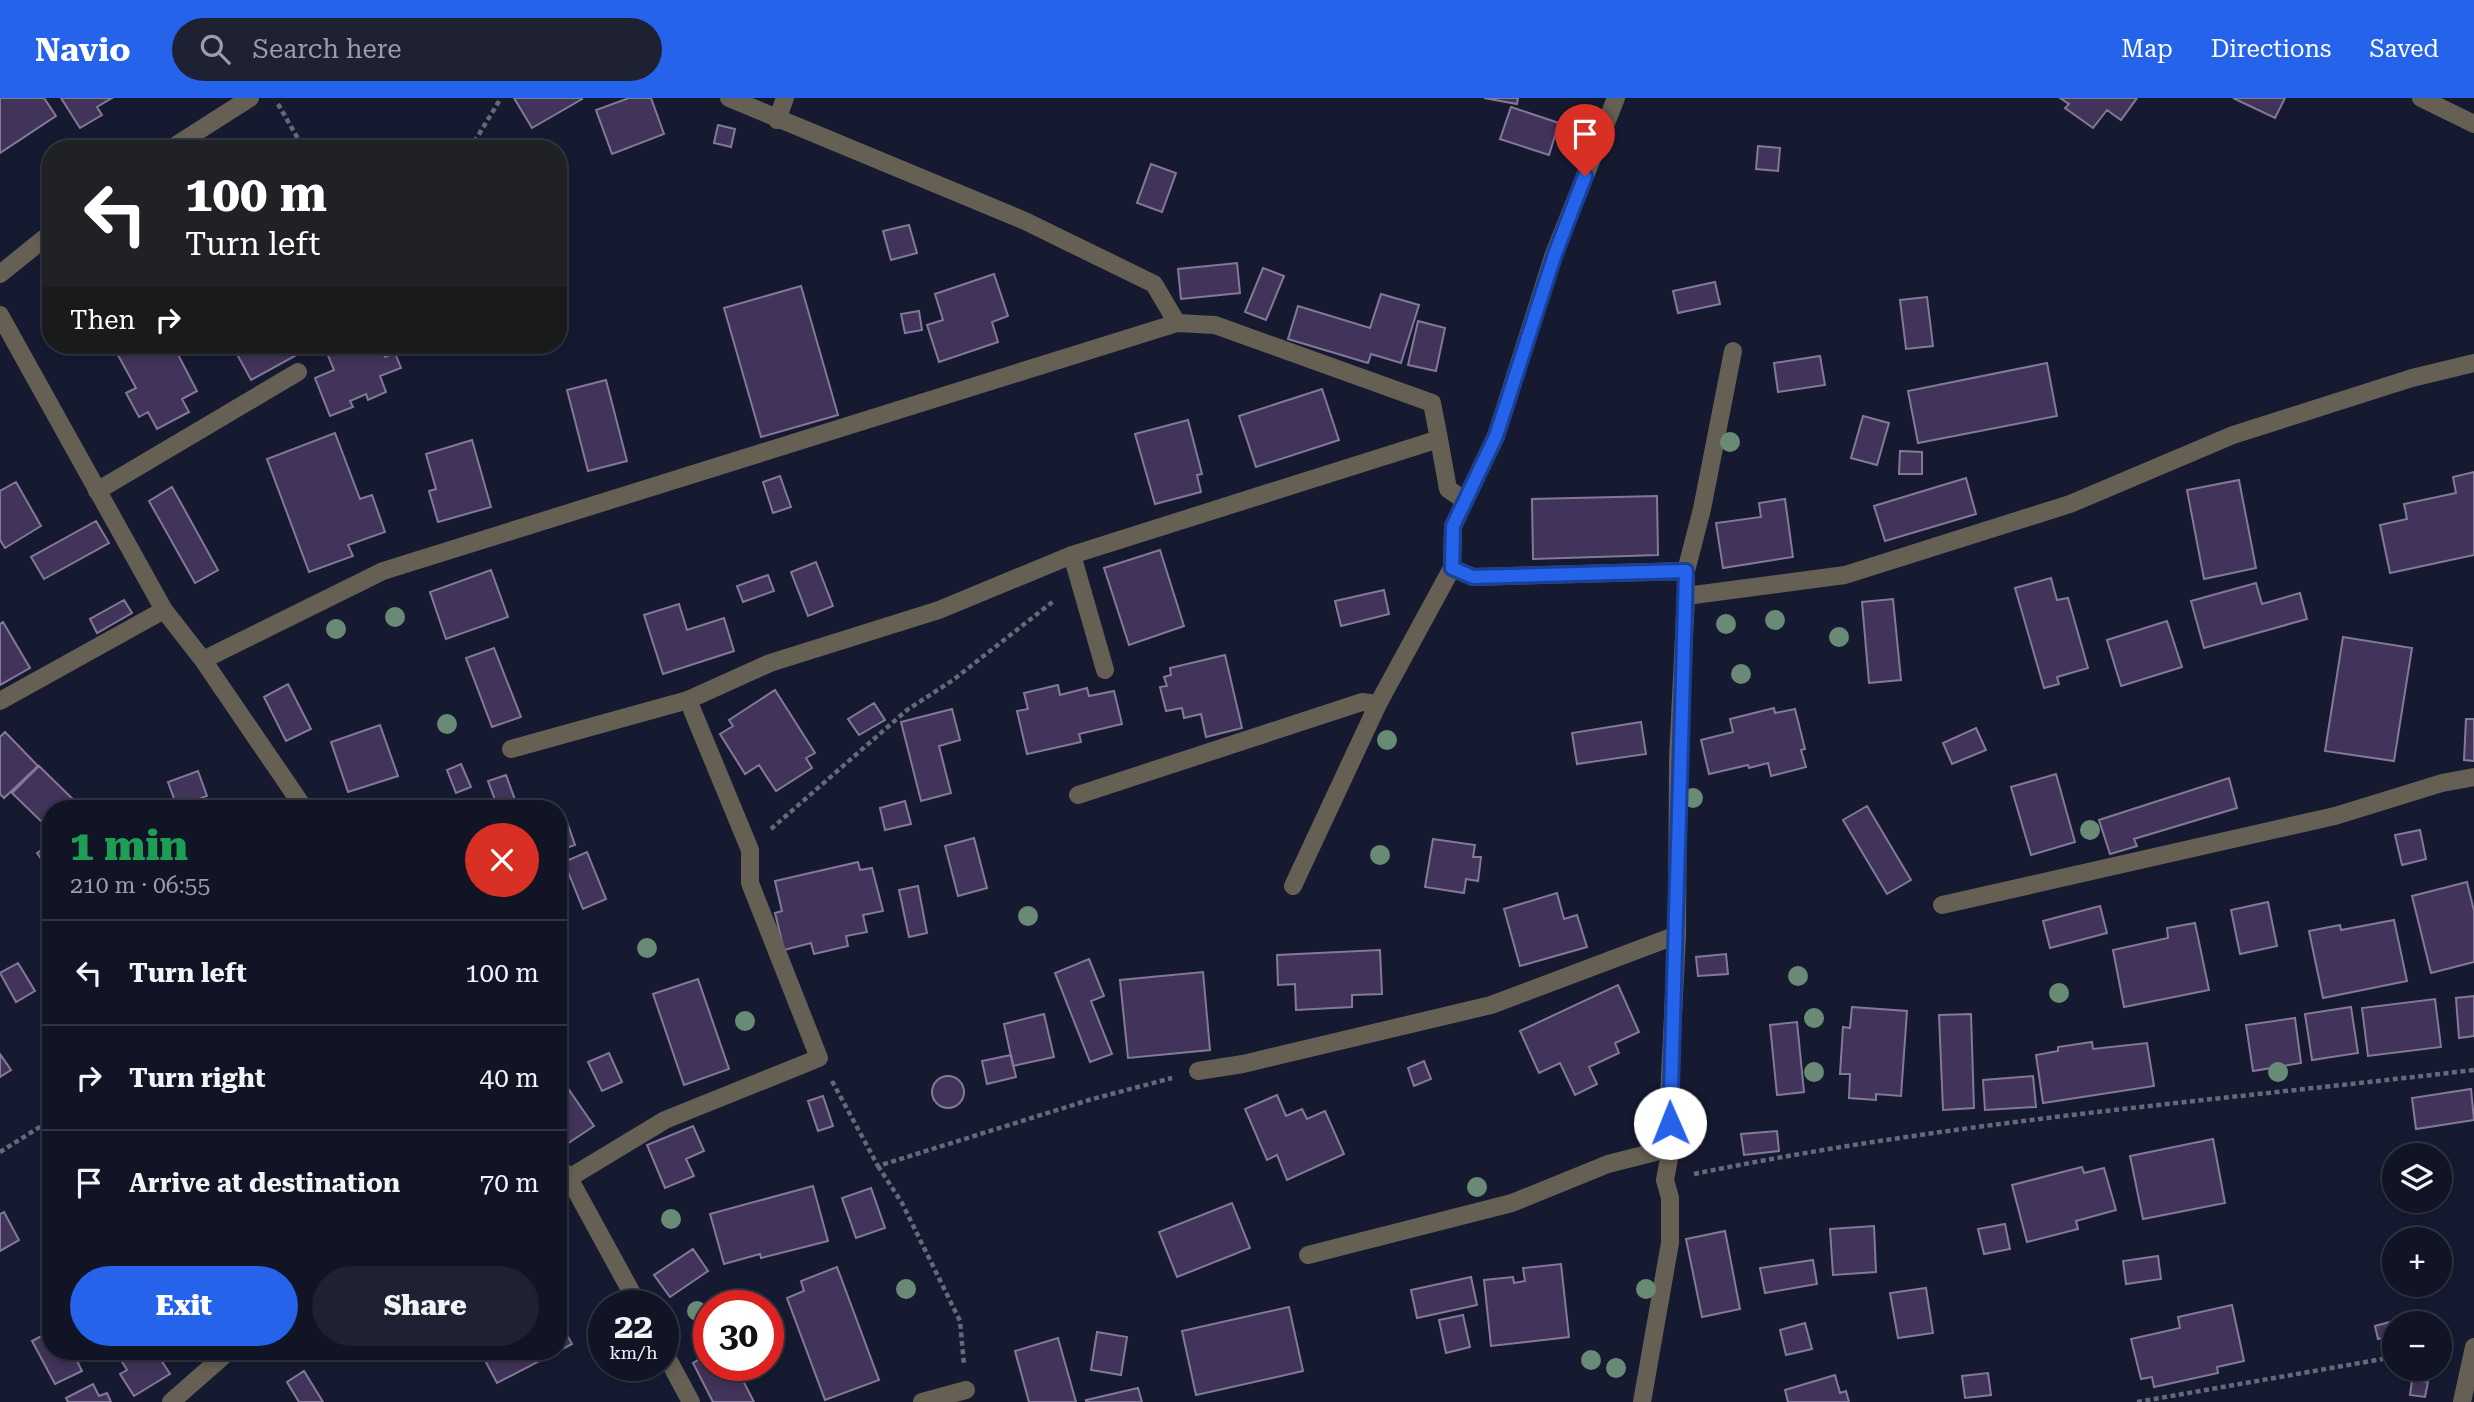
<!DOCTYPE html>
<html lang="en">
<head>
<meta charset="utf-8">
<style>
  body { margin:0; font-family:"Roboto Serif",serif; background:#1e2132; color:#f1f3f6; height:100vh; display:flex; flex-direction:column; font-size:26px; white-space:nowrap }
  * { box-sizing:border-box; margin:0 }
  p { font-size:23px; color:#9c9ea7 }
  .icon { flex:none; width:38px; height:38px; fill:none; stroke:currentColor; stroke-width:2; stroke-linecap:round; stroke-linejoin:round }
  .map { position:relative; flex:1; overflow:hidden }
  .panel { position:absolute; left:42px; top:702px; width:525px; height:560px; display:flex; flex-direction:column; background:#101425; border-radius:28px; box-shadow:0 4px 10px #0003,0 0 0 2px #303342 }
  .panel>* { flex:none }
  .banner { position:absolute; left:42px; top:42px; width:525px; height:214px; border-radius:28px; box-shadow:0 4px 10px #0003,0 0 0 2px #303342; background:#202124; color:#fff; overflow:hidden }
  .fabs { position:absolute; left:2382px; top:1045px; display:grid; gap:14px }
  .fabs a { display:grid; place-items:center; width:70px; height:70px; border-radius:50%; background:#101425; box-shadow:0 4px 10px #0003,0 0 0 2px #303342; font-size:35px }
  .speed { position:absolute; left:588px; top:1192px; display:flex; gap:14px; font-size:35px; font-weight:700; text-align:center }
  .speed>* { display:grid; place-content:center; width:91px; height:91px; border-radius:50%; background:#101425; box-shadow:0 4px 10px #0003,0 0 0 2px #303342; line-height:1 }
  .speed small { font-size:18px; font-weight:400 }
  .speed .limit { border:10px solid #d22; background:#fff; color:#111 }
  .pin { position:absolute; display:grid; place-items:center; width:60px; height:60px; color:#fff; margin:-72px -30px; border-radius:50% 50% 50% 0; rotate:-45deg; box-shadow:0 0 7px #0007 }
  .pin .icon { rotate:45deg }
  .me { position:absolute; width:77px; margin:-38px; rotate:359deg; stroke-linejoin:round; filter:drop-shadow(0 0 5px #0008) }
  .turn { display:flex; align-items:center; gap:24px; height:147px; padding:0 28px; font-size:32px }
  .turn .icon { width:91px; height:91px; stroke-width:2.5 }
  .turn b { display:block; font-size:49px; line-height:60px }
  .then { display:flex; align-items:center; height:66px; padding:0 28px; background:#0003; gap:14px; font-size:26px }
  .round { display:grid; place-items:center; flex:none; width:74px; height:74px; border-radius:37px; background:#1e2132 }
  .head { display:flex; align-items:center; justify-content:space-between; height:119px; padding:0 28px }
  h1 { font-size:42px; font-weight:800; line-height:52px; color:#1e9e55 }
  .button { display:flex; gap:14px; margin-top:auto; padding:14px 28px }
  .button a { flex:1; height:80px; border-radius:42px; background:#2563eb; color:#fff; font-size:28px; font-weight:800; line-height:80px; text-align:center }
  .button a+a { background:#1e2132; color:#f1f3f6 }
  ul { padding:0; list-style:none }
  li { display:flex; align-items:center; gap:21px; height:105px; padding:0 28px; border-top:2px solid #303342 }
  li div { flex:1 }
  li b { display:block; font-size:26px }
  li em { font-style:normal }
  header { display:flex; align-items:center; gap:42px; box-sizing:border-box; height:98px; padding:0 35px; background:#2563eb; color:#fff }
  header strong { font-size:33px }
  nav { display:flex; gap:38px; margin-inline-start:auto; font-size:24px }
  .search { width:490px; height:63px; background:#1e2132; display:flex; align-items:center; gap:18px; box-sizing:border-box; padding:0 24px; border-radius:38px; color:#9c9ea7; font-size:26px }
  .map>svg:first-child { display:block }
</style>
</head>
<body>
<header>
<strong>Navio</strong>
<div class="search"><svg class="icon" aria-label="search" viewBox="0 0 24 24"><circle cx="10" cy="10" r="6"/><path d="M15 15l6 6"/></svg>Search here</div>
<nav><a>Map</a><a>Directions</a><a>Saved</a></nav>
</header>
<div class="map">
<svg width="2474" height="1304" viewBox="0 0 2474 1304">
  <rect width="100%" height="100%" fill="#151a31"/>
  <path fill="#413359" stroke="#837997" stroke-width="2" d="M0,0H44L56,18L0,55Z
    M61,0H112L97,9L102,17L80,30Z
    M514,0H581L582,1L532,30Z
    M629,0H651L664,36L612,56L596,12Z
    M1484,0H1518L1517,6Z
    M2060,0H2137L2121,22L2107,12L2093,30L2065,10L2069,6Z
    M2233,0H2285L2275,20Z
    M1511,9L1559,25L1549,57L1500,41Z
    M718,27L735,31L731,49L714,45Z
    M1758,48L1780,50L1778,73L1756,71Z
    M1151,66L1176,75L1162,114L1137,105Z
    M909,127L917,155L891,162L883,133Z
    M1237,165L1240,195L1181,201L1178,171Z
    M1263,170L1284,178L1266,222L1245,214Z
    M994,176L1008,218L992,224L998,244L939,264L927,227L943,222L935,196Z
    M1715,184L1720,206L1678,215L1673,193Z
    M801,188L838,317L761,339L724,210Z
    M1381,196L1419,207L1401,265L1371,256L1368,265L1288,241L1298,208L1370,230Z
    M1927,199L1933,248L1906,251L1900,202Z
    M919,213L922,232L905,235L901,216Z
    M1418,223L1445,230L1436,273L1408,267Z
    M173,247L197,293L182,301L189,314L157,331L148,314L139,319L126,295L136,290L113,248Z
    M232,247H298L302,254L251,282Z
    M346,247H380L385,259L395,255L401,270L380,278L386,294L368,302L366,296L350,303L353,309L330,318L315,280L334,272L327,255Z
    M1820,258L1825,287L1778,294L1774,265Z
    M2047,265L2057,318L1918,345L1908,293Z
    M606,282L627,363L588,373L567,292Z
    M1322,291L1339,342L1256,369L1239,318Z
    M1863,318L1889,325L1877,367L1851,360Z
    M1188,322L1202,376L1197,377L1201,394L1155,406L1135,336Z
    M335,335L360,401L372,397L385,434L348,447L353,458L309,474L267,361Z
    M472,342L491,409L438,424L429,393L436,391L426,356Z
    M1900,353L1922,354V376H1899Z
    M2474,374V457L2390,475L2380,427L2407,421L2404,406L2456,395L2453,379Z
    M780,378L791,409L773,415L763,384Z
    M1966,380L1976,416L1885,443L1874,408Z
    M2239,382L2256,470L2204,481L2187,392Z
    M16,384L41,428L5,450L0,442V393Z
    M172,389L218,472L195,485L149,403Z
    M1657,398L1658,457L1533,461L1532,401Z
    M1785,401L1793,459L1723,470L1716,425L1761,419L1759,405Z
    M96,423L109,445L44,481L31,459Z
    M1160,452L1184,528L1129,547L1104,470Z
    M816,464L833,508L808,518L791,474Z
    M491,472L508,519L446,541L430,494Z
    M768,477L774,493L743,504L737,488Z
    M2051,480L2057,502L2068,500L2088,570L2057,579L2059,586L2044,590L2015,490Z
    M2256,485L2262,506L2300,495L2307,521L2204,550L2191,503Z
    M1384,492L1389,516L1341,528L1335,503Z
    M1893,501L1901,582L1869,585L1862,504Z
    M124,502L132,515L97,535L90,521Z
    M679,506L687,532L724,520L734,553L663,576L644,517Z
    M2167,523L2182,569L2121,588L2107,542Z
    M3,524L30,570L0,587V526Z
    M2343,539L2412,550L2394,663L2325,653Z
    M494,550L521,619L492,629L466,560Z
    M1225,557L1242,630L1206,639L1201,616L1184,620L1182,610L1166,613L1160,589L1167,588L1164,579L1171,577L1170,570Z
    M288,586L311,631L286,643L264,599Z
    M1058,587L1060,597L1087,590L1089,598L1114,593L1122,626L1079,636L1081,644L1027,656L1017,613L1028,611L1024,595Z
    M775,592L815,655L806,660L812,670L776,693L759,667L745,676L720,636L733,628L729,622Z
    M874,605L885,622L859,637L848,621Z
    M1774,610L1775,615L1795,611L1805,651L1801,652L1806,669L1771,678L1768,665L1749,670L1748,667L1709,676L1701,642L1733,634L1730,621Z
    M952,611L960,642L939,648L951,695L921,703L901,624Z
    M2466,621H2474V663L2464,662Z
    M1641,624L1646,656L1577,666L1572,635Z
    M380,627L398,678L348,694L331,644Z
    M1976,630L1986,652L1952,666L1943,645Z
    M5,634L38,668L4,700L0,696V639Z
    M461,666L471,689L456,695L447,672Z
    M39,668L81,709L51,710V733L12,695Z
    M198,673L207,698L177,709L168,684Z
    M2056,676L2075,744L2031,757L2011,689Z
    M506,677L518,710H498L488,683Z
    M2229,680L2237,710L2134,741L2137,748L2110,756L2099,722Z
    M905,703L911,726L885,732L880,710Z
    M1867,708L1911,782L1887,796L1843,722Z
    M565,718L575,747L558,753V721Z
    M2420,732L2426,761L2402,767L2395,737Z
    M974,740L987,790L958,798L945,748Z
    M1433,741L1475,747L1473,759H1481L1478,783L1466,781L1464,795L1425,789Z
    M51,746V775L37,755Z
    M587,754L606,801L583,811L564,764Z
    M858,764L860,772L872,770L883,813L863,817L867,834L846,838L848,848L814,856L811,845L784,852L775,815L782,813L775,783Z
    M2467,784L2474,813V864L2431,875L2412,798Z
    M918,788L927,835L909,839L899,792Z
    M1557,795L1564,821L1577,817L1587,849L1520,868L1504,811Z
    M2268,804L2277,848L2240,856L2231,812Z
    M2100,808L2107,835L2050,850L2043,823Z
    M2394,822L2407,883L2323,900L2309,833L2340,827L2341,832Z
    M2195,825L2209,892L2124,909L2113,852L2168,840L2167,830Z
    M1380,852L1382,896L1352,897V909L1296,912L1295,886L1278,887L1277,857Z
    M1726,856L1728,876L1698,878L1696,859Z
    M1089,861L1104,898L1091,903L1112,956L1090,964L1055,875Z
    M18,865L35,893L16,904L0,875Z
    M1203,874L1210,952L1128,960L1120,882Z
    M698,881L729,971L684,987L653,896Z
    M1618,887L1639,934L1615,945L1619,955L1589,969L1597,986L1575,997L1560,965L1539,975L1520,933Z
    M2474,898V938L2459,940L2456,900Z
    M2435,901L2441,949L2368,958L2362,910Z
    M1852,909L1907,913L1901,998L1876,996V1002L1849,1000L1850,976H1840L1843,929L1850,930Z
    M2351,909L2358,955L2312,962L2305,916Z
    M1044,916L1054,959L1013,968L1004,926Z
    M1971,916L1974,1010L1943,1012L1939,917Z
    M2295,920L2301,965L2253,973L2246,927Z
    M1797,924L1804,994L1777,997L1770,927Z
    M2092,944L2093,951L2147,945L2154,988L2043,1005L2036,957L2058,953V949Z
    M609,955L622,984L602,993L588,964Z
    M0,956L11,972L0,979Z
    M1011,957L1016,979L987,986L982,963Z
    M1424,963L1431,981L1414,988L1408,970Z
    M558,976L594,1028L558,1052Z
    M932 994a16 16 0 1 1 32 0a16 16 0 1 1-32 0Z
    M2033,978L2036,1009L1985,1012L1983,982Z
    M2471,991L2474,1022L2416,1031L2412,1000Z
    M1277,997L1286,1018L1302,1011L1307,1021L1325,1013L1344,1056L1287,1082L1277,1057L1267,1062L1245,1011Z
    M823,998L833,1028L818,1033L808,1003Z
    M693,1028L704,1053L686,1061L694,1078L665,1090L647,1047Z
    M1777,1033L1779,1053L1744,1057L1741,1036Z
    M2213,1041L2225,1105L2143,1121L2130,1058Z
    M2082,1069L2084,1075L2104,1070L2116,1112L2076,1123L2078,1131L2027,1144L2012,1087Z
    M813,1088L828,1143L761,1160L760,1156L724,1166L710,1116Z
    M871,1090L885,1130L856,1140L842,1100Z
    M1232,1105L1250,1150L1177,1179L1159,1134Z
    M4,1114L19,1142L0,1153V1116Z
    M2005,1126L2010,1151L1984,1156L1978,1131Z
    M1874,1128L1876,1174L1833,1177L1830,1131Z
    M1725,1133L1740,1211L1702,1219L1686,1141Z
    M693,1151L708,1173L670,1199L654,1177Z
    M2158,1158L2161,1181L2126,1186L2123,1163Z
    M1813,1162L1817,1186L1765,1195L1760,1170Z
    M1561,1166L1569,1239L1491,1248L1484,1182L1513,1179L1514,1185L1525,1183L1523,1170Z
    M837,1169L879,1282L825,1302L787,1200L804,1193L801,1183Z
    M1471,1179L1477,1207L1417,1220L1411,1192Z
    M1926,1190L1933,1235L1898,1240L1890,1195Z
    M2232,1207L2244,1263L2217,1269L2218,1275L2154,1289L2152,1279L2141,1281L2131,1241L2180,1230L2178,1219Z
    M1289,1209L1303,1273L1196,1297L1182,1233Z
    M1463,1217L1470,1249L1446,1255L1439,1222Z
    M558,1220L572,1246L497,1285L480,1253H558Z
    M2397,1222L2398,1225H2394V1238L2378,1241L2375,1228Z
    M1805,1225L1812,1251L1786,1257L1780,1232Z
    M51,1233V1253H87L88,1257L77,1263L82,1273L55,1286L32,1243Z
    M1097,1234L1127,1239L1121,1277L1091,1272Z
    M1058,1240L1076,1304H1029L1015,1253Z
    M129,1253H149L153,1260L158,1257L170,1276L134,1298L120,1276L127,1272L119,1259Z
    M709,1256V1267H735L754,1304H713L693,1265Z
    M304,1273L323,1304H299L287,1284Z
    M1988,1275L1991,1297L1965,1300L1962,1278Z
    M1835,1277L1840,1295L1846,1293L1849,1304H1788L1785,1292Z
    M2412,1282L2428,1284L2425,1299L2410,1297Z
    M93,1286L99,1298L107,1295L111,1304H68L66,1300Z
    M1138,1290L1142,1304H1086V1302Z"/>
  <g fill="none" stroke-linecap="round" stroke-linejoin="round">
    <path stroke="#65697b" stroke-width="4.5" stroke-dasharray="5 3.5" stroke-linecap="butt" d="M278,6L304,51
      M470,51L501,0
      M318,256L327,247
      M771,731L907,612L953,582L1055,502
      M832,983L878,1068L1089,1002L1172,980
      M0,1054L51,1022
      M878,1068L902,1105L960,1223L964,1267
      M1694,1076C1951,1023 2213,1003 2474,972
      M2137,1304L2394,1259"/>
    <path stroke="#665f53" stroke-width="18" d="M729,0L1025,123L1154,186L1177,225
      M2421,0L2474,26
      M777,22L785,0
      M170,51L250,0
      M0,176L51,135
      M1496,338L1554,156L1616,0
      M97,393L298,274
      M1072,457L1105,572
      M1686,473L1702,411L1733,253
      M1078,697L1362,604L1378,606
      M1942,807L2335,718L2442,685L2474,679
      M1198,973L1243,966L1491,907L1677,837
      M569,1080L665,1022L819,960L750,785V752L688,602
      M1308,1157L1512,1105L1608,1066L1671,1050
      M171,1304L229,1253
      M922,1304L966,1292
      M2462,1304L2474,1249"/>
    <path stroke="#665f53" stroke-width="18" d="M0,217L164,512L203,562L304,710
      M1452,470L1473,479L1686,473V498
      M203,562L383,473L1177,225L1215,227L1432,305L1439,341
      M0,603L164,512
      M511,651L688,602L770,565L939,512L1072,457L1439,341L1448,391L1464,402
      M1293,788L1378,606L1452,470L1453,428L1496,338
      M558,1067L569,1080L639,1208
      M663,1252L691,1304
      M1642,1304L1670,1145V1100L1665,1082L1671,1050L1669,999L1677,837L1678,660L1686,498L1845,477L2070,406L2233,337L2412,280L2474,265"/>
  </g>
  <g fill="#698a75">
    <circle cx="1730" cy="344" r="10"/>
    <circle cx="395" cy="519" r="10"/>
    <circle cx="1775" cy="522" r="10"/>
    <circle cx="1726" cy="526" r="10"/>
    <circle cx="336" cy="531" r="10"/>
    <circle cx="1839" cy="539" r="10"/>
    <circle cx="1741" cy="576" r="10"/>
    <circle cx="447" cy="626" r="10"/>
    <circle cx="1387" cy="642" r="10"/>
    <circle cx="1693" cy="700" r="10"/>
    <circle cx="2090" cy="732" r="10"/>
    <circle cx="1380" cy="757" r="10"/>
    <circle cx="1028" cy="818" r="10"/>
    <circle cx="647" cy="850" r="10"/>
    <circle cx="1798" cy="878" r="10"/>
    <circle cx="2059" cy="895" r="10"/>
    <circle cx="1814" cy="920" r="10"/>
    <circle cx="745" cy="923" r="10"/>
    <circle cx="1814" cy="974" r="10"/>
    <circle cx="2278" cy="974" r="10"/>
    <circle cx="1477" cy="1089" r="10"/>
    <circle cx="671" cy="1121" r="10"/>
    <circle cx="906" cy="1191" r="10"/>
    <circle cx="1646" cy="1191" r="10"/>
    <circle cx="697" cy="1213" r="10"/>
    <circle cx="1591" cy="1262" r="10"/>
    <circle cx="1616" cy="1270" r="10"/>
  </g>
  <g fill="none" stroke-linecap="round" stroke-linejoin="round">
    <defs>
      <path id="route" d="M1585,78L1555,156L1496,338L1453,428L1452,470L1473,479L1686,473L1670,1025"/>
    </defs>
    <use href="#route" stroke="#184099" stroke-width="18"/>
    <use href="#route" stroke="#2563eb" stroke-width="12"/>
  </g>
</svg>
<div class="fabs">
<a><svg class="icon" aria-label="layers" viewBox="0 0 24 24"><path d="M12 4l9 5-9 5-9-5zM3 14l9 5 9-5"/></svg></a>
<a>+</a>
<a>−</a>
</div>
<div class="speed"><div>22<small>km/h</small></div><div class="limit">30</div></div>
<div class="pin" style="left:1585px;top:78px;background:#d93025"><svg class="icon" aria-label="arrive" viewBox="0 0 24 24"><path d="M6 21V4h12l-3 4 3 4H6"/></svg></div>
<svg class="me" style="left:1670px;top:1025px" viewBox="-20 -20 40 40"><circle r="19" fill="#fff"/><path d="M0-13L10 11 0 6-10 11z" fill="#2563eb"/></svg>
<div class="banner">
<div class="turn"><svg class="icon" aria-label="left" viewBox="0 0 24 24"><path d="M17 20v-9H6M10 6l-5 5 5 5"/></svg><div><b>100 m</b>Turn left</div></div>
<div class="then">Then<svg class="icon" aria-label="right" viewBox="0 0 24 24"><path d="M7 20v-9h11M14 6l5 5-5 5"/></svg></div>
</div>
<section class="panel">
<div class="head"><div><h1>1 min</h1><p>210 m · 06:55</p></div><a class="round" style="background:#d93025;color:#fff"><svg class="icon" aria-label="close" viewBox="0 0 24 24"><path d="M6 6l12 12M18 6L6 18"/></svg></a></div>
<ul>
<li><svg class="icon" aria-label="left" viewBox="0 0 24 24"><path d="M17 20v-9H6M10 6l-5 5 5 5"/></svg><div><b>Turn left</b></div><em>100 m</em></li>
<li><svg class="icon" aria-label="right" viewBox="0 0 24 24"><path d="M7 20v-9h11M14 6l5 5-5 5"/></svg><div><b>Turn right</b></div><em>40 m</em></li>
<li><svg class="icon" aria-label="arrive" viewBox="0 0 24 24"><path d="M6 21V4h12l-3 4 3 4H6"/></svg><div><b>Arrive at destination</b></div><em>70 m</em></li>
</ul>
<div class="button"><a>Exit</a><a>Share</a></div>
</section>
</div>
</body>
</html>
